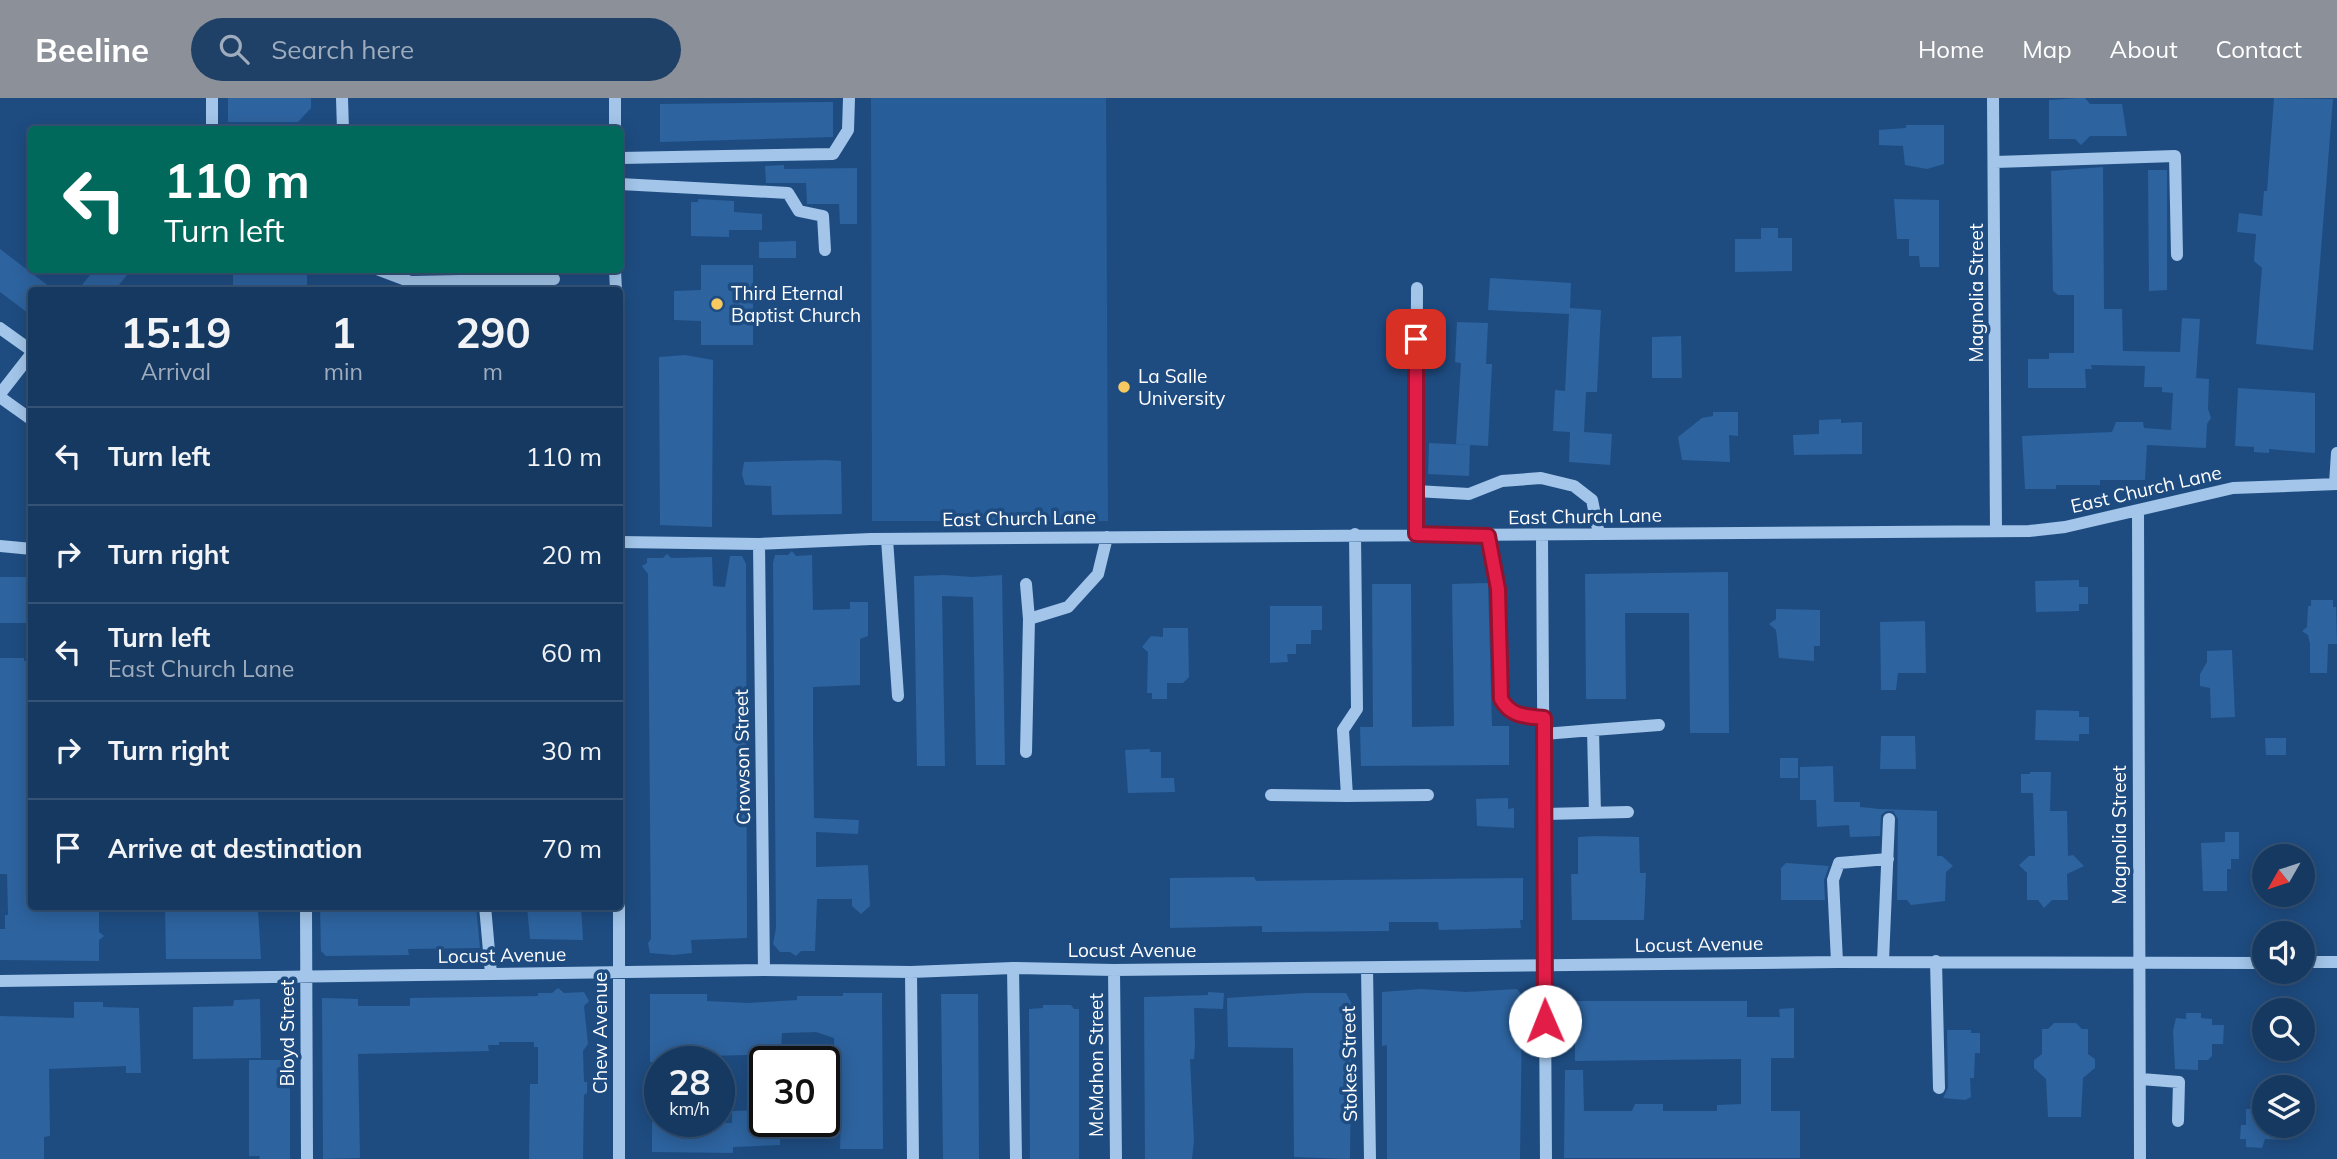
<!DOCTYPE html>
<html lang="en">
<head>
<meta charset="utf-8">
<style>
  body { margin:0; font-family:Mulish,sans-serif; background:#1f4067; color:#f1f3f6; height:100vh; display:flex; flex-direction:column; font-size:26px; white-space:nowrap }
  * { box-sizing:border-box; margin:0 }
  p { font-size:23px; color:#9eacbd }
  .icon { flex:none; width:38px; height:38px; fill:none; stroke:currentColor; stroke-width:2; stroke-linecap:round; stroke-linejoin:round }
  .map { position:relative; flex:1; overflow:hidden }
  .sheet { position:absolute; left:28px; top:189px; width:595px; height:623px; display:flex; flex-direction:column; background:#163961; border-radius:7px; box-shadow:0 4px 18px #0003,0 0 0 2px #355376 }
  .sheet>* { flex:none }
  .guide { position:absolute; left:28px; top:28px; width:595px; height:147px; border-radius:7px; box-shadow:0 4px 18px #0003,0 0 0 2px #355376; background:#00695c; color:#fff; overflow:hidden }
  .needle { width:46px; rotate:231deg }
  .buttons { position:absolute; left:2252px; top:746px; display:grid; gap:14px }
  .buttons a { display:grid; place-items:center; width:63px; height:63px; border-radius:50%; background:#163961; box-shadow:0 4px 18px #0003,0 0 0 2px #355376; font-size:35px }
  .speed { position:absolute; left:644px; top:948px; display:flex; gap:14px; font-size:35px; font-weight:700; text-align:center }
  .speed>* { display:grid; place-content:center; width:91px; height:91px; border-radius:50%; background:#163961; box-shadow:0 4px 18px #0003,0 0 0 2px #355376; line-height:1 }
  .speed small { font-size:18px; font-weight:400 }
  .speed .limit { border:4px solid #111; border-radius:10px; background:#fff; color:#111 }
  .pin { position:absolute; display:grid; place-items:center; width:60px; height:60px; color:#fff; margin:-30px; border-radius:14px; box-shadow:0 4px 10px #0006 }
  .me { position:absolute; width:77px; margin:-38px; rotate:359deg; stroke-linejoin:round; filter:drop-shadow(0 0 5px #0008) }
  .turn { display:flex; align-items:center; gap:24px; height:147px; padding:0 21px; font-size:32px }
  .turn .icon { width:91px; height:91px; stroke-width:2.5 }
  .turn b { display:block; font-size:49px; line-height:60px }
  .eta { display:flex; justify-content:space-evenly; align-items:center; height:119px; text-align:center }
  .eta b { font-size:42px; font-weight:700; line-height:49px }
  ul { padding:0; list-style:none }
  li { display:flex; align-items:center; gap:21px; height:98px; padding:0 21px; border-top:2px solid #355376 }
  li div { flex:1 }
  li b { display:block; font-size:26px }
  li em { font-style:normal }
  header { display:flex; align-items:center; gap:42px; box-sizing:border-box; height:98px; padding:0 35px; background:#8c9099; color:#fff }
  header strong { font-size:33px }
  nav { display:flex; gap:38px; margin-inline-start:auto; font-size:24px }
  .search { width:490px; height:63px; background:#1f4067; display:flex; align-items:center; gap:18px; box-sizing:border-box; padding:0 24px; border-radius:38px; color:#9eacbd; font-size:26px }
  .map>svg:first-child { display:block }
</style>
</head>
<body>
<header>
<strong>Beeline</strong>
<div class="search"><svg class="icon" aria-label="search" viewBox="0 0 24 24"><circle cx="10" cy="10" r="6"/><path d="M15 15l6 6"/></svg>Search here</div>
<nav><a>Home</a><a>Map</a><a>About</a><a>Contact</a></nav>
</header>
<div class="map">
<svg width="2337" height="1061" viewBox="0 0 2337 1061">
  <rect width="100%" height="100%" fill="#1e4c81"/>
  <path fill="#275e99" d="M871,0H1106L1108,423H872Z"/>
  <path fill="#2d639f" d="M228,0H311V10L298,24H228Z
    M2077,0H2085L2090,6H2122L2127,38H2090L2081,47L2075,41H2049V2Z
    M2274,0L2333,1L2313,252L2256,246L2262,170L2254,163L2256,136L2237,134L2239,115L2262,118L2264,93H2267Z
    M833,4V39L660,44V6Z
    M1906,27H1944V66L1927,71L1905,67L1903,48L1879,47V32L1906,30Z
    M784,67V71L857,70V126H840L839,106H807L806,85H766L765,68Z
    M2103,69L2104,211H2122L2123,253L2180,254L2182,220L2200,221L2196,280L2209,281L2208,311L2211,320L2207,326L2206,350L2147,347L2145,382H2100V387H2056V391H2025L2022,338L2112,334L2116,324H2143L2144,330L2171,332L2173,295L2162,294V289H2144L2145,268L2091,267L2092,271H2085L2086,290H2028V261H2049V255H2074V197H2058L2053,193L2051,73Z
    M2148,72H2167V192L2149,193Z
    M698,101L734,103V114L762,116V132H729V139L691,138V104H698Z
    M1894,101L1939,102V169H1920L1919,158H1909V141H1897Z
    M1761,130H1778V140H1792V173L1735,174V141H1761Z
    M796,143V160H759V144Z
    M0,151L54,192H32V218L0,194Z
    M701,167H753V247H701V223L674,222V193L701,192Z
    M94,172H131L115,192H78Z
    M233,172H307V192H233Z
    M1490,180L1571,185L1570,210L1601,212L1597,294H1586L1584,334L1612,336L1610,367L1569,364L1570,334L1553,333L1555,292L1565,293L1569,216L1488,212Z
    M1457,224L1488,225L1486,266H1492L1488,348L1456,346L1461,265L1455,264Z
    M1681,238L1682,280H1652V239Z
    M685,257L713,262L712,429L660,427L659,259Z
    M2238,290L2315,295V355L2269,351V355L2254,354V349L2235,348Z
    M1713,314H1738V338L1729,337L1730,364L1682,362L1678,339L1702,320L1713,318Z
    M1841,321V325L1862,324V356L1794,357L1793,337L1819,336V322Z
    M1429,345L1470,347L1469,378L1428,376Z
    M827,362L841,363L842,416L772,417L771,388L745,387L742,376L744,364Z
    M792,453L796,458L812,457L813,512L850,511V504H868V538L860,541V587L813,589V632L814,720L859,722L858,736L816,734V769L868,767L870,808L861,816L852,808V801H817L815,853H801L796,858L790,854H780L773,846L776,830L773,465L775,457H788Z
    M667,456L671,460L712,459L713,488L725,489L730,458H742L746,466L747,840L691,842L692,855L673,857L650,855L648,845L651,841L648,476L642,468L647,465V460H663Z
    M1728,474L1729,635H1690L1689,515H1625L1626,601H1586L1585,476Z
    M943,477L973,479L1002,477L1005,667H976L973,499L942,498L945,668H917L914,478Z
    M0,479H32V525H0Z
    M2079,482V489H2088V506H2079V513L2036,514L2035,483Z
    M1488,485L1492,628H1509V667L1361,668L1360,629H1373L1372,486H1411L1412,629L1454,628L1452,486Z
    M2311,502H2333V509H2336L2337,546H2328L2327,575H2310V546L2308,537L2302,533L2307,529L2308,508H2311Z
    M1270,508H1322V532H1311V546H1296V556H1287L1288,564L1270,565Z
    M1776,511L1820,512V548H1814V563L1779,560L1776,532L1769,526L1776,521Z
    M1925,523L1926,575H1898L1896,592H1881L1880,524Z
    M1163,530H1188L1189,579L1183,585H1167V601H1152V595H1147L1148,554L1142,549L1151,538L1163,539Z
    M2232,552L2235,619L2211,620L2210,590L2200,588V576L2207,564V553Z
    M0,560H24V563H32V808H53V812H99V834L104,838L99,842V863L0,862V831H5V817H8L7,776H0Z
    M2036,612L2079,613V619H2089V636H2079V643L2035,642Z
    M1881,638H1915L1916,671H1880Z
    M2265,640H2286V657H2266Z
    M1150,651V654H1161V680H1174L1175,694L1128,695L1125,652Z
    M1780,660H1798V680H1780Z
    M1833,668L1834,704H1860V709L1880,711L1937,713V758H1942L1953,768L1946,774L1945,803L1911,807L1907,802H1897L1898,721L1893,713H1886L1881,717L1880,738L1850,739L1849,727L1817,729L1816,702H1800V669Z
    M2030,674H2051L2050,713H2067L2068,758L2073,757L2084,768L2067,776L2068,802H2052L2044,810L2038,802H2027V775L2019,767L2029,758H2035L2033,695H2021V676H2030Z
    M1508,700V711L1514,710V730L1477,728L1476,701Z
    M2225,734H2239V761H2231V771H2227V793H2203L2201,745L2225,744Z
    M1596,738L1639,739L1640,775H1646L1644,822H1572L1571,776H1578V739Z
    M1786,765L1829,768L1824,782L1825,802H1781V770Z
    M1254,779L1256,783L1523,780V822H1520L1521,830L1439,832L1438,824H1389V833L1262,834V828L1170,830V780Z
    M165,808H193V813L258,812L261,861H166Z
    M476,808L480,850L408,851L409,857L326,858L321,853L320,810Z
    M527,808H581L583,842L530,841Z
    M558,890L564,895L584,894L589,903L584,908L588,946L583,953L584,984H587V995L584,997L583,1061H529L530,986H538V949H534V944H499V947H488L489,953L358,956L360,1060L323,1061L322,900L358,901V908H410V900L538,898V895H552Z
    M1421,891L1466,894L1517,891L1522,897V907L1529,911L1522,918L1520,1061H1387V947L1382,948V894Z
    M1208,894L1224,895L1223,911L1194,910L1195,946L1194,961H1190L1194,1043L1192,1061H1145L1144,899L1208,897Z
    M843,895H882L883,1051H840L842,993H835L834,940L816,934L782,935L781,956L708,958V964H650V896H707V903L749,905L797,902V898H843Z
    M1305,895H1346L1352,906L1350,1061L1294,1059L1293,950L1228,949L1227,900Z
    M941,896H978L979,1061H943Z
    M260,901L261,960L193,961V909L233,908L234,902Z
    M1573,903H1747V919H1780L1779,911L1794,910V960H1771V1013H1800V1060H1564L1565,972H1583L1584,1013H1632L1635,1006H1663V1013H1717V1007L1741,1006V961L1575,963V946L1570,941Z
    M74,904H103V909L139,910L141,975H126V968L49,971L50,1038L44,1039V1061H0V918L74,920Z
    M1043,907H1071L1074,911H1079V1061H1030L1029,911L1043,910Z
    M2186,915H2201V920L2212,921V927H2224L2223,946H2212V958L2208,962H2198V972L2175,971L2173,933L2176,920L2186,921Z
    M2054,925H2076L2082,931H2088V956L2095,961V970L2083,980L2081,1019H2048L2046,981L2034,970V962L2042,956V931H2048Z
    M1947,932H1971V935H1980V955H1975L1974,980H1970L1971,999L1965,1002L1943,1000L1948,990Z
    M249,962H290V1061H259L260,1058H249Z
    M2246,1011H2264V1027H2286V1042L2265,1041L2262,1050L2246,1049V1041H2240L2241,1027H2246Z
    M765,1012V1024H780V1047L733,1049V1055L652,1054V1024L732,1025V1013Z"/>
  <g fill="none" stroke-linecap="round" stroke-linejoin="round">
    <path stroke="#a2c5e9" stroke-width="12" d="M212,0V32
      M342,0L343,32
      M615,0V32
      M1993,0L1996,433
      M620,60L833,56L848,32L849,0
      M1995,64L2175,58L2177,157
      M620,86L788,95L799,113L823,118L825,152
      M379,172L411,184V192
      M615,172L616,192
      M411,184L554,181
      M1417,190L1416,393L1469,396L1502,383L1541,380L1574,388L1592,402L1599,436
      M0,230L32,253
      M0,296L32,255
      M0,299L32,322
      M2335,386L2337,355
      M1416,393V436
      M2138,413L2140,1061
      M1355,436L1357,611L1343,632L1347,698L1428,697
      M1488,438L1498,491L1501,601C1511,619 1526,618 1544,620
      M1542,438L1546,1061
      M887,441L898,598
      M620,444L759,446L871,441L2029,433L2065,429L2233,390L2337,386
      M759,446L764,872
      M0,448L32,451
      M1026,486L1029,521
      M1593,632L1659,627
      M1544,636L1593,632L1595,715
      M1026,654L1029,521L1068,509L1098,476L1107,439
      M1271,697L1347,698
      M1545,716L1628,714
      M306,808L307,1061
      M485,808L491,876
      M1883,863L1889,721
      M1936,863L1939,990
      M1837,864L1833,782L1839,765L1888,761
      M2303,864H2337
      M1013,870L1016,1061
      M1367,870L1370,1061
      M1114,872L1116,1061
      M911,874L913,1061
      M0,883L764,872L911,874L1013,870L1114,872L1837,864L2264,865
      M2141,981L2179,984L2178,1023
      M619,1061V808"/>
  </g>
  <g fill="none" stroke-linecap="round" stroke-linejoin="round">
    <defs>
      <path id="route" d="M1416,241V436L1488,438L1498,491L1501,601C1511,619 1526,618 1544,620L1545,923"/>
    </defs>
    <use href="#route" stroke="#92132f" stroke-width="18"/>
    <use href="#route" stroke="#e11d48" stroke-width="12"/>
  </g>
  <g fill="#f8c861" stroke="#1e4c81" stroke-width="2.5">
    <circle cx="717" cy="206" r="7"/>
    <circle cx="1124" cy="289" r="7"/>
  </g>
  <g text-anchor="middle" stroke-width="7" stroke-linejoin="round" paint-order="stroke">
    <g font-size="19" fill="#fff" stroke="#1e4c81" text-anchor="start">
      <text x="731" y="202">Third Eternal<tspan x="731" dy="22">Baptist Church</tspan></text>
      <text x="1138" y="285">La Salle<tspan x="1138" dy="22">University</tspan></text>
    </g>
    <g font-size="19" fill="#fff" stroke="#1e4c81">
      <text transform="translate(1976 195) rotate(-90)" y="7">Magnolia Street</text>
      <text transform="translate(2146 391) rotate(-13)" y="7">East Church Lane</text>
      <text transform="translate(1585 418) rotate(-1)" y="7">East Church Lane</text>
      <text transform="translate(1019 420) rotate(-1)" y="7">East Church Lane</text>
      <text transform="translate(742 659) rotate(-91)" y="7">Crowson Street</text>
      <text transform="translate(2119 737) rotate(-90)" y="7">Magnolia Street</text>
      <text transform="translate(1699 846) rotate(-1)" y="7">Locust Avenue</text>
      <text x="1132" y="859">Locust Avenue</text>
      <text transform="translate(502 857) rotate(-1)" y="7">Locust Avenue</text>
      <text transform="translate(287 935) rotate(-90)" y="7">Bloyd Street</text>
      <text transform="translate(600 935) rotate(-90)" y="7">Chew Avenue</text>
      <text transform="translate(1349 966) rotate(-91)" y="7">Stokes Street</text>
      <text transform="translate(1096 967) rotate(-90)" y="7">McMahon Street</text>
    </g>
  </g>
</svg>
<div class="buttons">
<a><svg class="needle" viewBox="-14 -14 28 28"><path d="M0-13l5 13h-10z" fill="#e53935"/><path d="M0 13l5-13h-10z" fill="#9eacbd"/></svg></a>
<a><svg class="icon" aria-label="sound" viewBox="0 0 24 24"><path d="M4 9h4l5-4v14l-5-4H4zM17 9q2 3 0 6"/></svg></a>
<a><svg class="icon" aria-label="search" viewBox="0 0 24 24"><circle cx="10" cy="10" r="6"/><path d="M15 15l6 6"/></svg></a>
<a><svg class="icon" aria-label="layers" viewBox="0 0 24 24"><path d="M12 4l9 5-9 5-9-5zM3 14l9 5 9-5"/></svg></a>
</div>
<div class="speed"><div>28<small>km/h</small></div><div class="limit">30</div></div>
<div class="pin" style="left:1416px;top:241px;background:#d93025"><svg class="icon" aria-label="arrive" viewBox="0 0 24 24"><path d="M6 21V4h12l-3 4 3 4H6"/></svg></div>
<svg class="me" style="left:1545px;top:923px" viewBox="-20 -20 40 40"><circle r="19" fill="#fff"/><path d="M0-13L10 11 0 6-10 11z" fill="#e11d48"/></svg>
<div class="guide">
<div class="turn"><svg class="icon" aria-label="left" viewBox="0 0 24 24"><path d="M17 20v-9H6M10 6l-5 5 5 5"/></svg><div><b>110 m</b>Turn left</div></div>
</div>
<section class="sheet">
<div class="eta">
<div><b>15:19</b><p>Arrival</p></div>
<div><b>1</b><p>min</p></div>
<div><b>290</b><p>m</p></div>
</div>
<ul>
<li><svg class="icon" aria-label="left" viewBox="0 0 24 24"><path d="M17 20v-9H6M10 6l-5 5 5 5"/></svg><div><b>Turn left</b></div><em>110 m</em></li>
<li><svg class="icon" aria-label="right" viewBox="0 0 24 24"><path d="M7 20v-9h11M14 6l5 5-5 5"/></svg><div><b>Turn right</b></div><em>20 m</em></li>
<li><svg class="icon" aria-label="left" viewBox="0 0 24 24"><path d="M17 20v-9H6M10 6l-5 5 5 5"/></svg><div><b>Turn left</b><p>East Church Lane</p></div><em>60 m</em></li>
<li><svg class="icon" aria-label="right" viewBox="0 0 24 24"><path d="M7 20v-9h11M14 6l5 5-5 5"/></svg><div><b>Turn right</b></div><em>30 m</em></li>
<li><svg class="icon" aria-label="arrive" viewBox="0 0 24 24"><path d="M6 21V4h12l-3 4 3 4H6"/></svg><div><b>Arrive at destination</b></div><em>70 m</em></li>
</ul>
</section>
</div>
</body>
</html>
